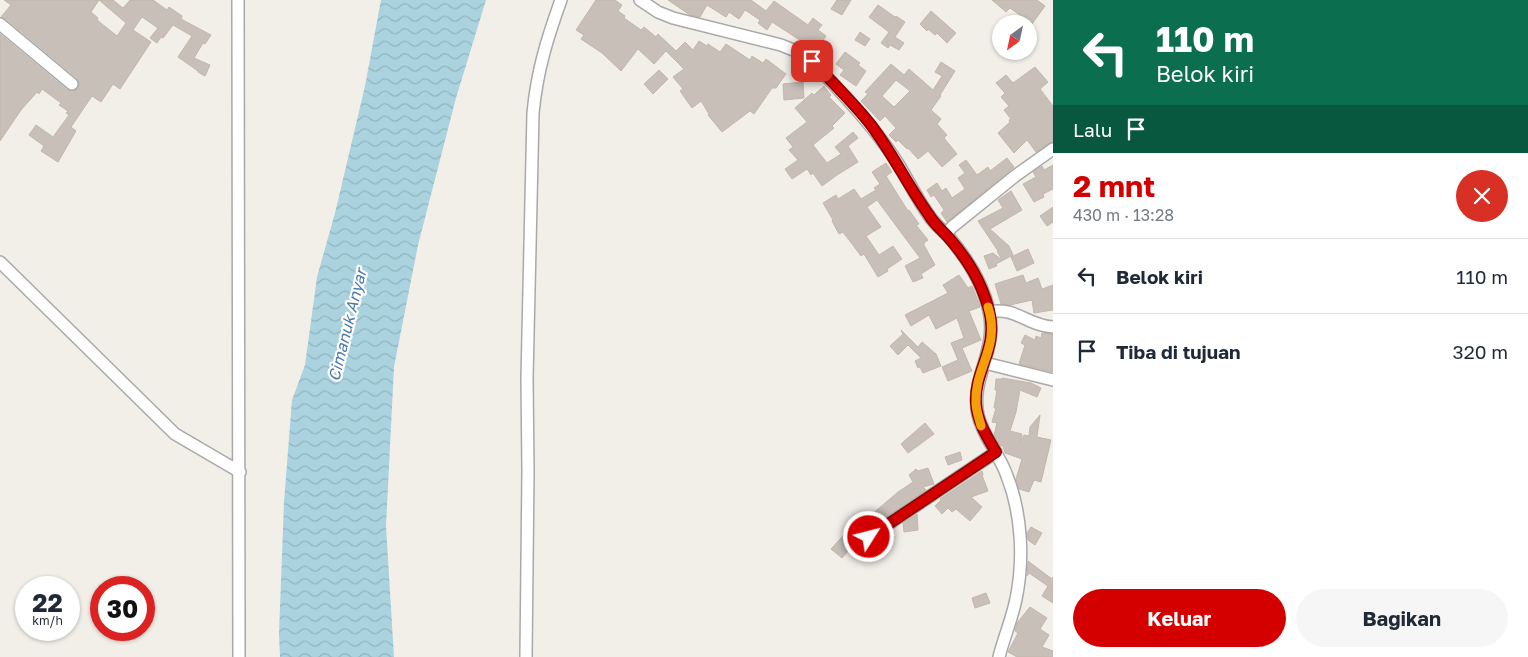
<!DOCTYPE html>
<html lang="id">
<head>
<meta charset="utf-8">
<style>
  body { margin:0; font-family:"Golos Text",sans-serif; background:#f6f6f7; color:#1f2937; height:100vh; display:flex; flex-direction:column; font-size:19px; white-space:nowrap }
  * { box-sizing:border-box; margin:0 }
  p { font-size:16px; color:#747a83 }
  .icon { flex:none; width:28px; height:28px; fill:none; stroke:currentColor; stroke-width:2; stroke-linecap:round; stroke-linejoin:round }
  .map { position:relative; flex:1; overflow:hidden }
  .drawer { display:flex; flex-direction:column; background:#fff; width:475px }
  .drawer>* { flex:none }
  .guide { background:#0b6e4f; color:#fff; overflow:hidden }
  .needle { width:32px; rotate:213deg }
  .buttons { position:absolute; left:992px; top:15px; display:grid; gap:10px }
  .buttons a { display:grid; place-items:center; width:45px; height:45px; border-radius:50%; background:#fff; box-shadow:0 1px 4px #0004; font-size:25px }
  .speed { position:absolute; left:15px; top:576px; display:flex; gap:10px; font-size:25px; font-weight:700; text-align:center }
  .speed>* { display:grid; place-content:center; width:65px; height:65px; border-radius:50%; background:#fff; box-shadow:0 1px 4px #0004; line-height:1 }
  .speed small { font-size:12px; font-weight:400 }
  .speed .limit { border:8px solid #d22; background:#fff; color:#111 }
  .pin { position:absolute; display:grid; place-items:center; width:42px; height:42px; color:#fff; margin:-21px; border-radius:10px; box-shadow:0 2px 8px #0006 }
  .me { position:absolute; width:55px; margin:-28px; rotate:54deg; stroke-linejoin:round; filter:drop-shadow(0 0 4px #0008) }
  .turn { display:flex; align-items:center; gap:18px; height:105px; padding:0 20px; font-size:22px }
  .turn .icon { width:65px; height:65px; stroke-width:2.5 }
  .turn b { display:block; font-size:35px; line-height:42px }
  .then { display:flex; align-items:center; height:48px; padding:0 20px; background:#0003; gap:10px; font-size:19px }
  .round { display:grid; place-items:center; flex:none; width:52px; height:52px; border-radius:26px; background:#f6f6f7 }
  .head { display:flex; align-items:center; justify-content:space-between; height:85px; padding:0 20px }
  h1 { font-size:30px; font-weight:700; line-height:38px; color:#d40000 }
  .button { display:flex; gap:10px; margin-top:auto; padding:10px 20px }
  .button a { flex:1; height:58px; border-radius:30px; background:#d40000; color:#fff; font-size:20px; font-weight:700; line-height:58px; text-align:center }
  .button a+a { background:#f6f6f7; color:#1f2937 }
  ul { padding:0; list-style:none }
  li { display:flex; align-items:center; gap:15px; height:75px; padding:0 20px; border-top:1px solid #e0e1e3 }
  li div { flex:1 }
  li b { display:block; font-size:19px }
  li em { font-style:normal }
  main { display:flex; flex:1; min-height:0 }
  .map>svg:first-child { display:block }
</style>
</head>
<body>
<main>
<div class="map">
<svg width="1053" height="657" viewBox="0 0 1053 657">
  <defs>
    <pattern id="water-waves" width="16" height="10" patternUnits="userSpaceOnUse" patternTransform="scale(1.25)"><rect width="16" height="10" fill="#aad3df"/><path d="M0 5q4-4 8 0t8 0" fill="none" stroke="#92b5bf"/></pattern>
  </defs>
  <rect width="100%" height="100%" fill="#f2efe9"/>
  <path fill="url(#water-waves)" d="M381,0H486L456,98L418,245L394,367L386,526L394,657H280L279,634L284,502L292,400L305,365L317,277L335,213L365,86Z"/>
  <path fill="#c7bfb8" stroke="#c4b6ab" fill-rule="evenodd" d="M4,0H113L123,8L130,0H153L167,10L169,7L182,16L181,19L211,35L205,44L203,43L194,58L210,65L205,76L198,72V71L178,57L192,36L173,25L163,38L161,37L157,43L150,38L158,28L142,17L133,30L151,42L120,89L113,84L101,102L92,96L71,127L76,131L58,162L41,151L44,146L29,135L36,125L53,137L69,115L66,113L68,111L59,105L61,103L42,89L39,94L37,92L21,110L0,141V34L67,90L75,91L79,85L77,78L5,18L1,17L11,5ZM99,0L126,23L117,36L97,20L98,18L91,12Z
    M596,0H615L622,5L618,11L625,16L624,18L641,30L644,27L656,37L658,34L676,51L685,42L693,50L699,41L707,46L708,44L720,52L726,44L750,60L752,56L763,63L766,59L786,74L776,88H772L754,114L750,111L722,132L708,115L709,114L701,101L692,108L680,91L683,89L673,77L684,69L666,51L654,64L638,49L621,71L602,53L581,39L584,35L576,30Z
    M668,0H751L766,11L774,1L808,25L813,18L822,25L818,30L826,36L815,52L808,47L809,46L772,22L767,30L758,23L760,20L745,10L739,19L729,12L726,17L707,5L700,17L690,15Z
    M837,0H851L842,15L831,9Z
    M992,0H1037L1045,6L1032,24L1010,8L1006,12Z
    M878,5L895,17L896,16L905,22L895,37L904,43L899,50L890,45L888,48L881,43L889,32L869,17Z
    M931,11L956,33L947,43L937,33L935,35L928,29L927,31L920,24Z
    M860,32L870,39L865,46L855,40Z
    M845,52L860,63L858,65L866,71L856,86L840,75L844,70L836,64Z
    M941,62L955,71L940,95L941,96L931,110L941,119L937,124L947,135L944,138L957,154L942,167L928,151L918,159L908,148L907,149L898,140L896,142L889,135L896,128L885,116L880,121L861,101L868,94L865,92L891,64L904,75L909,69L933,90L942,76L935,72ZM896,80L910,91L894,107L882,96Z
    M1035,67L1048,82L1040,89L1053,106V142L1036,152L1027,140L1014,153L998,133L1010,122L1009,120L1011,119L1004,110L1009,106L1001,97L1005,93L996,83L1006,75L1013,83Z
    M659,70L668,79L653,94L644,84Z
    M803,82L804,98L784,100L783,84Z
    M824,86L831,95L829,97L845,113L832,126L834,128L813,145L827,163L841,154L835,147L853,132L858,138L848,146L858,162L837,175L822,186L813,173L811,175L807,169L792,179L785,169L798,160L789,150L793,147L786,138L807,122L795,108L812,93L814,95Z
    M1007,158L1014,167L947,222L941,213L944,210L934,195L931,197L927,190L937,183L942,191L946,188L952,198L965,189L958,178L965,173L959,165L966,160L977,175L988,167L990,171Z
    M886,163L892,172L886,176L908,211L909,210L919,224L916,225L928,240L924,243V245L935,265L921,274L923,278L913,282L905,266L920,258L877,200L867,207L881,227L866,236L879,255L893,246L902,259L887,269L888,271L878,277L864,254L861,256L843,232L839,234L832,221L833,220L823,203L836,195L838,199L854,189L861,199L876,190L874,188L880,184L872,172Z
    M1053,165V189L1043,194L1044,197L1034,202L1023,184L1036,177L1033,172L1042,166L1044,170Z
    M1011,191L1022,210L990,229L1009,246L1013,255L996,264L997,266L989,269L984,256L993,253L1002,260L997,251H998L978,221L1003,208L998,200Z
    M1053,207V222L1047,226L1040,216Z
    M1028,249L1034,263L1017,271L1011,257Z
    M959,275L968,288L972,286L979,303L980,307L969,311L981,340L962,348L972,371L948,381L942,367L958,360L951,343L964,338L957,318L936,329L929,315L911,326L905,315L948,293L943,285Z
    M1023,275L1026,283L1038,278L1042,289L1053,285V310L1034,313L1032,300L1010,305L1001,304L995,284Z
    M901,330L918,347L922,342L936,354L941,366L923,373L920,367L918,368L915,361L921,358L908,345L898,355L890,346L903,334Z
    M1042,333L1053,334V372L1019,364L1025,345L1021,343L1025,335L1035,340L1036,336L1041,338Z
    M1002,378L1031,383L1041,388L1037,397L1020,390L1016,412L1010,431L1022,434L1020,441L1024,435L1029,436L1030,427L1040,415L1037,437L1051,440L1041,482L1034,480L1029,492L1019,489L1016,479L1022,459L1005,453L1003,446H1000L994,435L997,423L992,422L996,408H994L997,390H995L996,379H1002Z
    M925,423L934,434L908,453L901,444Z
    M960,452L962,460L948,465L945,457Z
    M928,468L934,484L923,487L926,490L863,533V542L866,544H871L876,549L868,557L855,543L842,558L831,549L854,524L857,527L898,492L913,482L909,475L916,469L918,471Z
    M982,471L983,475H982L988,491L971,497L982,507L970,521L956,509L952,512L948,508L942,514L935,506L941,500L940,499Z
    M917,514L918,530L904,532L903,523Z
    M1031,527L1042,533L1035,545L1028,540L1027,533Z
    M1028,561L1052,579L1053,577V603L1042,596L1048,586L1029,573L1027,576Z
    M986,593L990,603L975,608L972,598Z
    M1030,607L1047,618L1040,629L1049,635L1042,647L1053,651V657H1017L1008,652L1018,633L1015,631L1017,623Z"/>
  <g fill="none" stroke-linecap="round" stroke-linejoin="round">
    <defs>
      <path id="minor" d="M238,0L239,657
        M640,0L658,12L673,18L781,45L803,54L812,61C840,91 869,121 893,156C906,175 916,198 930,217C935,224 942,230 948,236C967,258 983,283 989,311C998,351 970,378 978,415C983,437 1000,455 1007,476C1022,514 1024,560 1016,599C1012,619 1004,637 999,657
        M0,24L72,84
        M946,234L952,227L1015,176L1053,149
        M0,262L175,434L240,472
        M989,312C1015,306 1028,326 1053,327
        M985,363L1053,380
        M869,537L996,452
        M526,657L528,471L527,378L533,113C537,71 547,39 561,0"/>
    </defs>
    <use href="#minor" stroke="#a9a9a9" stroke-width="14"/>
    <use href="#minor" stroke="#fff" stroke-width="11"/>
  </g>
  <g fill="none" stroke-linecap="round" stroke-linejoin="round">
    <defs>
      <path id="route" d="M812,61C832,82 853,102 871,125C893,154 908,186 929,215C934,224 942,230 949,238C968,260 981,281 989,310C999,349 974,370 976,403C977,421 987,437 996,452L869,537"/>
    </defs>
    <use href="#route" stroke="#8a0000" stroke-width="12"/>
    <use href="#route" stroke="#d40000" stroke-width="9"/>
    <path stroke="#f59e0b" stroke-width="9" d="M981,426C979,418 976,410 976,403C974,368 1001,347 988,307"/>
  </g>
  <g text-anchor="middle" stroke-width="4.5" stroke-linejoin="round" paint-order="stroke">
    <g font-size="16" font-style="italic" fill="#4a7aab" stroke="#fff">
      <text transform="translate(347 325) rotate(-76)" y="6">Cimanuk Anyar</text>
    </g>
  </g>
</svg>
<div class="buttons">
<a><svg class="needle" viewBox="-14 -14 28 28"><path d="M0-13l5 13h-10z" fill="#e53935"/><path d="M0 13l5-13h-10z" fill="#747a83"/></svg></a>
</div>
<div class="speed"><div>22<small>km/h</small></div><div class="limit">30</div></div>
<div class="pin" style="left:812px;top:61px;background:#d93025"><svg class="icon" aria-label="arrive" viewBox="0 0 24 24"><path d="M6 21V4h12l-3 4 3 4H6"/></svg></div>
<svg class="me" style="left:869px;top:537px" viewBox="-20 -20 40 40"><circle r="17" fill="#d40000" stroke="#fff" stroke-width="3"/><path d="M0-11L8 9 0 5-8 9z" fill="#fff"/></svg>
</div>
<section class="drawer">
<div class="guide">
<div class="turn"><svg class="icon" aria-label="left" viewBox="0 0 24 24"><path d="M17 20v-9H6M10 6l-5 5 5 5"/></svg><div><b>110 m</b>Belok kiri</div></div>
<div class="then">Lalu<svg class="icon" aria-label="arrive" viewBox="0 0 24 24"><path d="M6 21V4h12l-3 4 3 4H6"/></svg></div>
</div>
<div class="head"><div><h1>2 mnt</h1><p>430 m · 13:28</p></div><a class="round" style="background:#d93025;color:#fff"><svg class="icon" aria-label="close" viewBox="0 0 24 24"><path d="M6 6l12 12M18 6L6 18"/></svg></a></div>
<ul>
<li><svg class="icon" aria-label="left" viewBox="0 0 24 24"><path d="M17 20v-9H6M10 6l-5 5 5 5"/></svg><div><b>Belok kiri</b></div><em>110 m</em></li>
<li><svg class="icon" aria-label="arrive" viewBox="0 0 24 24"><path d="M6 21V4h12l-3 4 3 4H6"/></svg><div><b>Tiba di tujuan</b></div><em>320 m</em></li>
</ul>
<div class="button"><a>Keluar</a><a>Bagikan</a></div>
</section>
</main>
</body>
</html>
